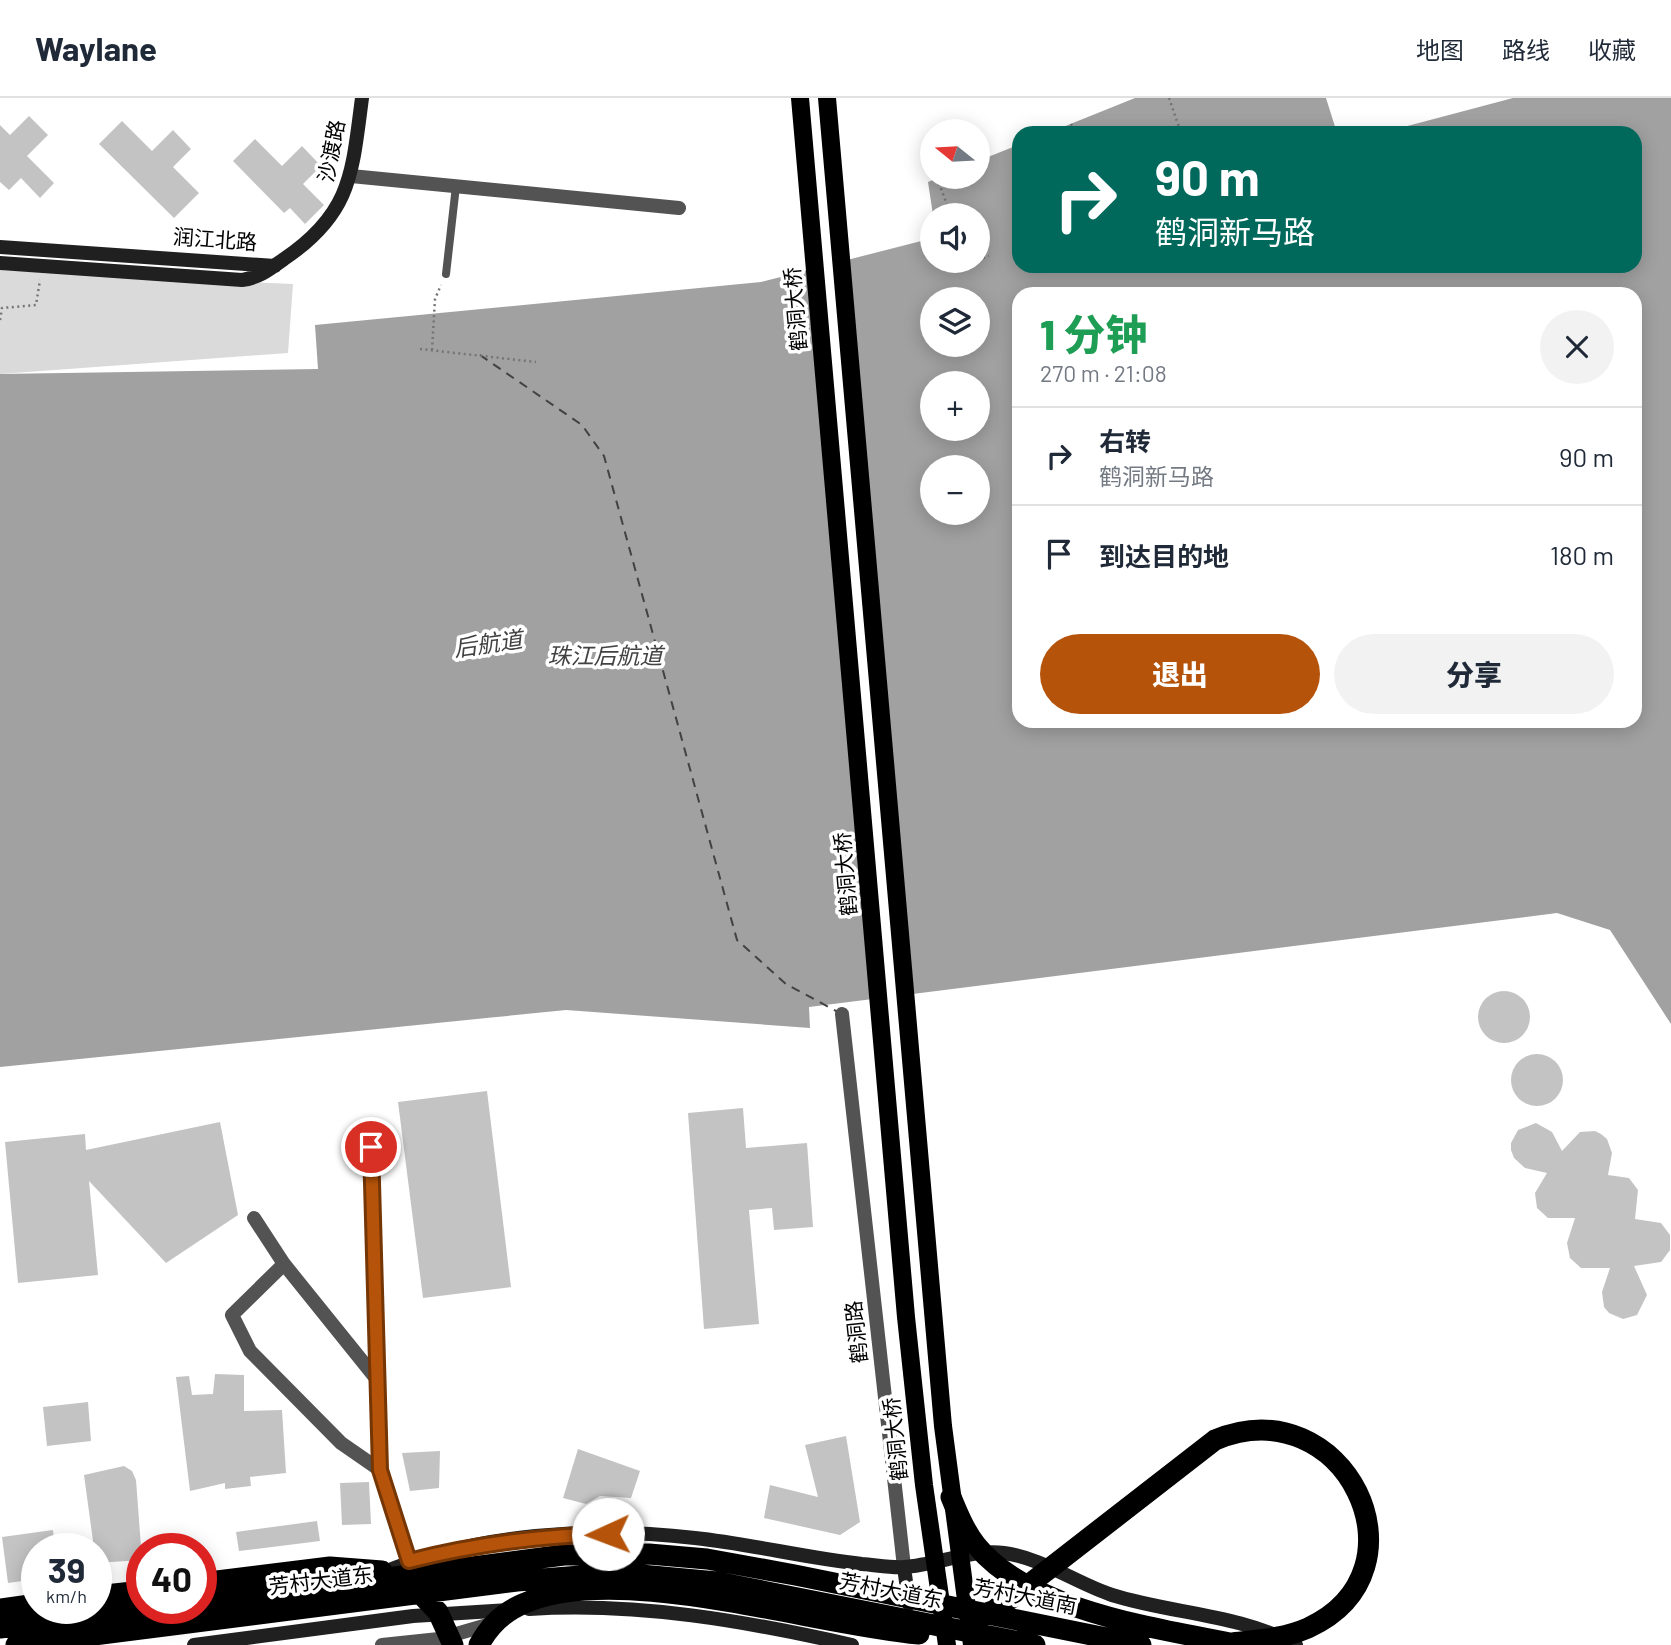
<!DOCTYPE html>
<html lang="zh">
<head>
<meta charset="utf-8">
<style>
  body { margin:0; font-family:Barlow,"Noto Sans SC",sans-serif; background:#f2f2f3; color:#1f2937; height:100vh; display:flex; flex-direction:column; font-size:26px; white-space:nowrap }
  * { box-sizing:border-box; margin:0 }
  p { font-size:23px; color:#747a83 }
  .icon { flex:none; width:38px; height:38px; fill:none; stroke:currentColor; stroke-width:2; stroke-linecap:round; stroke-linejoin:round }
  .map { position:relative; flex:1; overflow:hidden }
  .drawer { position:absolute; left:1012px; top:189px; width:630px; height:441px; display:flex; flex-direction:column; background:#fff; border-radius:21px; box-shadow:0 4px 18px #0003 }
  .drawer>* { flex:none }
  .hud { position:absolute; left:1012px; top:28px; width:630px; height:147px; border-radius:21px; box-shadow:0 4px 18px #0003; background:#00695c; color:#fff; overflow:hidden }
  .needle { width:46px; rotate:288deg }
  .tools { position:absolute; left:920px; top:21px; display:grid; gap:14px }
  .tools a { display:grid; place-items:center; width:70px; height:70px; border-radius:50%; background:#fff; box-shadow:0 4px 18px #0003; font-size:35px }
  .speed { position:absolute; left:21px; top:1435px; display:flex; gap:14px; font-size:35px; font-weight:700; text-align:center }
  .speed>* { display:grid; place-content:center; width:91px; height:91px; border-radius:50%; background:#fff; box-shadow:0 4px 18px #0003; line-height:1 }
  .speed small { font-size:18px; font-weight:400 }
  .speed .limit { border:10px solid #d22; background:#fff; color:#111 }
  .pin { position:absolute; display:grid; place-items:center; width:60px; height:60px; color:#fff; margin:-30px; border:4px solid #fff; border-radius:50%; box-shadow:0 2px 7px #0007 }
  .me { position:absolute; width:77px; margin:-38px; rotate:268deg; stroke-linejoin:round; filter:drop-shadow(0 0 5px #0008) }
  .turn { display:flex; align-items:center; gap:24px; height:147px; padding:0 28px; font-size:32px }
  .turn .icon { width:91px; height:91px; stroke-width:2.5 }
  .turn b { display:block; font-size:49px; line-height:60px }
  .round { display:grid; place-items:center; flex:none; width:74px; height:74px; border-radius:37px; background:#f2f2f3 }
  .summary { display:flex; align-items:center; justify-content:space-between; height:119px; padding:0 28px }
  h1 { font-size:42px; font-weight:800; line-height:52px; color:#1e9e55 }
  .action { display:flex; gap:14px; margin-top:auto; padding:14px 28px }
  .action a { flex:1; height:80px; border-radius:42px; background:#b45309; color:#fff; font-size:28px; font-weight:800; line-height:80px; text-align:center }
  .action a+a { background:#f2f2f3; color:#1f2937 }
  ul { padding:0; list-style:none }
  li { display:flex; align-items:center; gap:21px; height:98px; padding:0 28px; border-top:2px solid #e0e1e3 }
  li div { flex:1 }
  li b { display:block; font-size:26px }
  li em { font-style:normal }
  header { display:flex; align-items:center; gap:42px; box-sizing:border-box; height:98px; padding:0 35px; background:#fff; border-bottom:2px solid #e0e1e3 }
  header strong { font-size:33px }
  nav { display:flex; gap:38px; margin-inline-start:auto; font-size:24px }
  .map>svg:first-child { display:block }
</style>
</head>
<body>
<header>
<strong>Waylane</strong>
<nav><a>地图</a><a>路线</a><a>收藏</a></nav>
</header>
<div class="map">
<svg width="1671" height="1547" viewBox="0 0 1671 1547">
  <rect width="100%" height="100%" fill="#fff"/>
  <path fill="#dadada" d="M0,172L293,186L288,255L0,276Z"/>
  <path fill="#a1a1a1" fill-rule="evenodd" d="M1135,0H1326L1337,35H1048Z
    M1513,0H1671V926L1610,832L1557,815L809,909L810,930L566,912L0,969V276L318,271L315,227L761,184L933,140V163H978V117H933L928,84L940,79H978V63L1018,47V168H1634V35H1381ZM1018,196H1634V623H1018ZM933,201H978V247H933ZM933,285H978V331H933ZM933,369H978V415H933Z"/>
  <path fill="#fff" d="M848,158L914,899L872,904L809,168Z"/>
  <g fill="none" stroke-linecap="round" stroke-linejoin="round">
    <path stroke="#424242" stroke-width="2" stroke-dasharray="9 7" stroke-linecap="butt" d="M480,257L582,327L604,358L737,842L786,886L838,914"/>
  </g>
  <path fill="#c3c3c3" d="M29,18L48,37L27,58L54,85L40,100L21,80L9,92L0,84V27L10,37Z
    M122,23L152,53L173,32L191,51L173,69L199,95L174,120L99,46Z
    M255,41L282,68L302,48L321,68L303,86L324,107L305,126L290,110L284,115L233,63Z
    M1478 919a26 26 0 1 1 52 0a26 26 0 1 1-52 0Z
    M1511 982a26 26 0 1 1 52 0a26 26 0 1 1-52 0Z
    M487,993L511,1189L423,1200L398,1004Z
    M743,1010L746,1050L807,1045L813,1129L774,1132L772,1110L749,1112L759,1226L704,1231L688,1015Z
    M220,1024L238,1117L166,1165L89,1083L98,1177L18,1185L5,1044L85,1036L86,1052Z
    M1536,1025L1552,1034L1562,1053L1580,1034L1595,1033L1601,1036L1607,1041L1612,1055L1608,1077L1629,1080L1638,1092L1635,1121L1661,1125L1670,1137V1152L1661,1164L1634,1168L1647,1197L1637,1217L1623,1221L1609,1215L1604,1209L1602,1194L1610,1170H1581L1570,1160L1567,1145L1575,1120H1548L1537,1110L1535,1095L1547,1075L1525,1070L1514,1060L1511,1052V1045L1518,1032Z
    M215,1276L244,1277V1313L282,1312L286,1375L250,1379L251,1388L225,1391V1385L190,1393L176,1279L189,1278L192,1297L213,1296Z
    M88,1304L91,1343L47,1348L43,1309Z
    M846,1338L860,1424L840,1437L764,1420L770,1387L818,1399L805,1347Z
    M578,1351L640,1373L631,1400L600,1398L586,1406L563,1400Z
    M440,1353L439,1390L410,1393L402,1355Z
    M124,1368L132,1373L136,1382L142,1462L96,1465L84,1377Z
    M369,1384L371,1426L342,1427L340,1385Z
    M317,1423L320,1443L239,1453L236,1434Z
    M53,1432L55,1451H37V1481L8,1485L2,1439Z"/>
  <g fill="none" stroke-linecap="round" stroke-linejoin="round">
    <path stroke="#757575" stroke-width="2.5" stroke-dasharray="2 3.5" stroke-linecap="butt" d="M1169,0L1181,35
      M1071,26L1075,35
      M937,80L951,117
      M978,162L989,158
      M945,173L967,163
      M0,222L2,210L36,207L40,182
      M420,251L536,264
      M432,252L435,201L441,187"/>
    <path stroke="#535353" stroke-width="8" d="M446,176L456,88"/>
    <path stroke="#535353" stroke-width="14" d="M351,78L679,110
      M842,916L904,1469
      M371,1049L380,1372L409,1463
      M254,1120L284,1166L379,1284
      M284,1166L232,1217L250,1253L341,1345L380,1372
      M382,1547L439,1541L494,1525"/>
    <path stroke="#202020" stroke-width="14" d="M0,149L275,168
      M0,165L242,182C259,180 270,171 284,161C352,115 352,75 362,0
      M904,1469L909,1506
      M382,1475C476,1435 593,1428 695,1440C751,1446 806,1460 862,1466C876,1467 891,1470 904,1469C937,1467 970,1451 1004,1455C1042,1460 1076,1485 1112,1497C1173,1516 1239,1516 1296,1547
      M529,1511C638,1504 746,1523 852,1547
      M194,1547L413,1518L509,1512"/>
    <path stroke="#000" stroke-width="18" d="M800,0L906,1219L924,1387L947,1547
      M827,0L943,1328L972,1547"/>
    <path stroke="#000" stroke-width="21" d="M951,1399C958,1416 965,1433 976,1447C1030,1514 1158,1530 1239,1547
      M201,1485L330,1469L382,1473
      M414,1489L438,1514L453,1547
      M96,1498L142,1493
      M201,1504L564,1457L649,1456L707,1461L795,1477L1141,1547
      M0,1511L37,1506
      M983,1518L1005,1505L1215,1342C1344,1288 1434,1472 1308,1530C1283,1541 1256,1542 1230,1545
      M0,1530L152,1510
      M16,1547L517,1483L619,1475L717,1484L1035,1547
      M479,1547C489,1528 505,1513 525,1505C619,1464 814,1527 919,1536"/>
  </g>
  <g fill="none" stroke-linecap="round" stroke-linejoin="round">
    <defs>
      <path id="route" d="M371,1049L380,1372L409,1463C475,1446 540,1438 608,1436"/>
    </defs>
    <use href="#route" stroke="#753606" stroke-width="18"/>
    <use href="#route" stroke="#b45309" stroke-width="12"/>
  </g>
  <g text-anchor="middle" stroke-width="7" stroke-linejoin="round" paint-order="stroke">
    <g font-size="21" fill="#000" stroke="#fff">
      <text transform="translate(332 53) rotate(-79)" y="7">沙渡路</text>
      <text transform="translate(215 142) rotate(4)" y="7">润江北路</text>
      <text transform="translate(796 211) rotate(-95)" y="7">鹤洞大桥</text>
      <text transform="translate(846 776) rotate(-95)" y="7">鹤洞大桥</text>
      <text transform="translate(857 1234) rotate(-96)" y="7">鹤洞路</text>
      <text transform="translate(896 1341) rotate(-96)" y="7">鹤洞大桥</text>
      <text transform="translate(321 1483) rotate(-7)" y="7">芳村大道东</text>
      <text transform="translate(891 1493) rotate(11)" y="7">芳村大道东</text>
      <text transform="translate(1025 1499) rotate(11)" y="7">芳村大道南</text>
    </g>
    <g font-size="23" font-style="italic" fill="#424242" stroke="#fff">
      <text transform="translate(488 546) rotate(-8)" y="8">后航道</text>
      <text x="605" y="566">珠江后航道</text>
    </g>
  </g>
</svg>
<div class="tools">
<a><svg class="needle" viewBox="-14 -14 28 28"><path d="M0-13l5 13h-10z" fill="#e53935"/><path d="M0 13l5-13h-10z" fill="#747a83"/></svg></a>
<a><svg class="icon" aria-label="sound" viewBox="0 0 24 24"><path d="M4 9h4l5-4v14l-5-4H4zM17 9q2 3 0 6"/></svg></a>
<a><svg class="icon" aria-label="layers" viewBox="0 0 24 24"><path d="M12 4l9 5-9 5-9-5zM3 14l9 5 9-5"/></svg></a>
<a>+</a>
<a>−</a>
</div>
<div class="speed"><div>39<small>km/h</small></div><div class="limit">40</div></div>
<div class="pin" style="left:371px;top:1049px;background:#d93025"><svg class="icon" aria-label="arrive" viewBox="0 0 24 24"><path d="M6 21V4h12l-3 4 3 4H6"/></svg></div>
<svg class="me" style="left:608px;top:1436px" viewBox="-20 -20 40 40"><circle r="19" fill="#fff"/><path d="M0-13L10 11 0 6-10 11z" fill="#b45309"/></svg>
<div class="hud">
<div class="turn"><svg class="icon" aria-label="right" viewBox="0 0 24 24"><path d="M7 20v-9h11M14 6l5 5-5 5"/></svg><div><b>90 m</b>鹤洞新马路</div></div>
</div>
<section class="drawer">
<div class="summary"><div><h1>1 分钟</h1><p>270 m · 21:08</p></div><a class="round"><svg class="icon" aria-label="close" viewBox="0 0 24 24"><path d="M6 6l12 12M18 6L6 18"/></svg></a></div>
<ul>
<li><svg class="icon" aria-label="right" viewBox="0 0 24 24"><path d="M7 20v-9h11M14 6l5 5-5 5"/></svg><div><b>右转</b><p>鹤洞新马路</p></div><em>90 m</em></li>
<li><svg class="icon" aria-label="arrive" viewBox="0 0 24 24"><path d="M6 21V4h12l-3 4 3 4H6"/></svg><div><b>到达目的地</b></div><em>180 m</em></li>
</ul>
<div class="action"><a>退出</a><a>分享</a></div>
</section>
</div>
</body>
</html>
